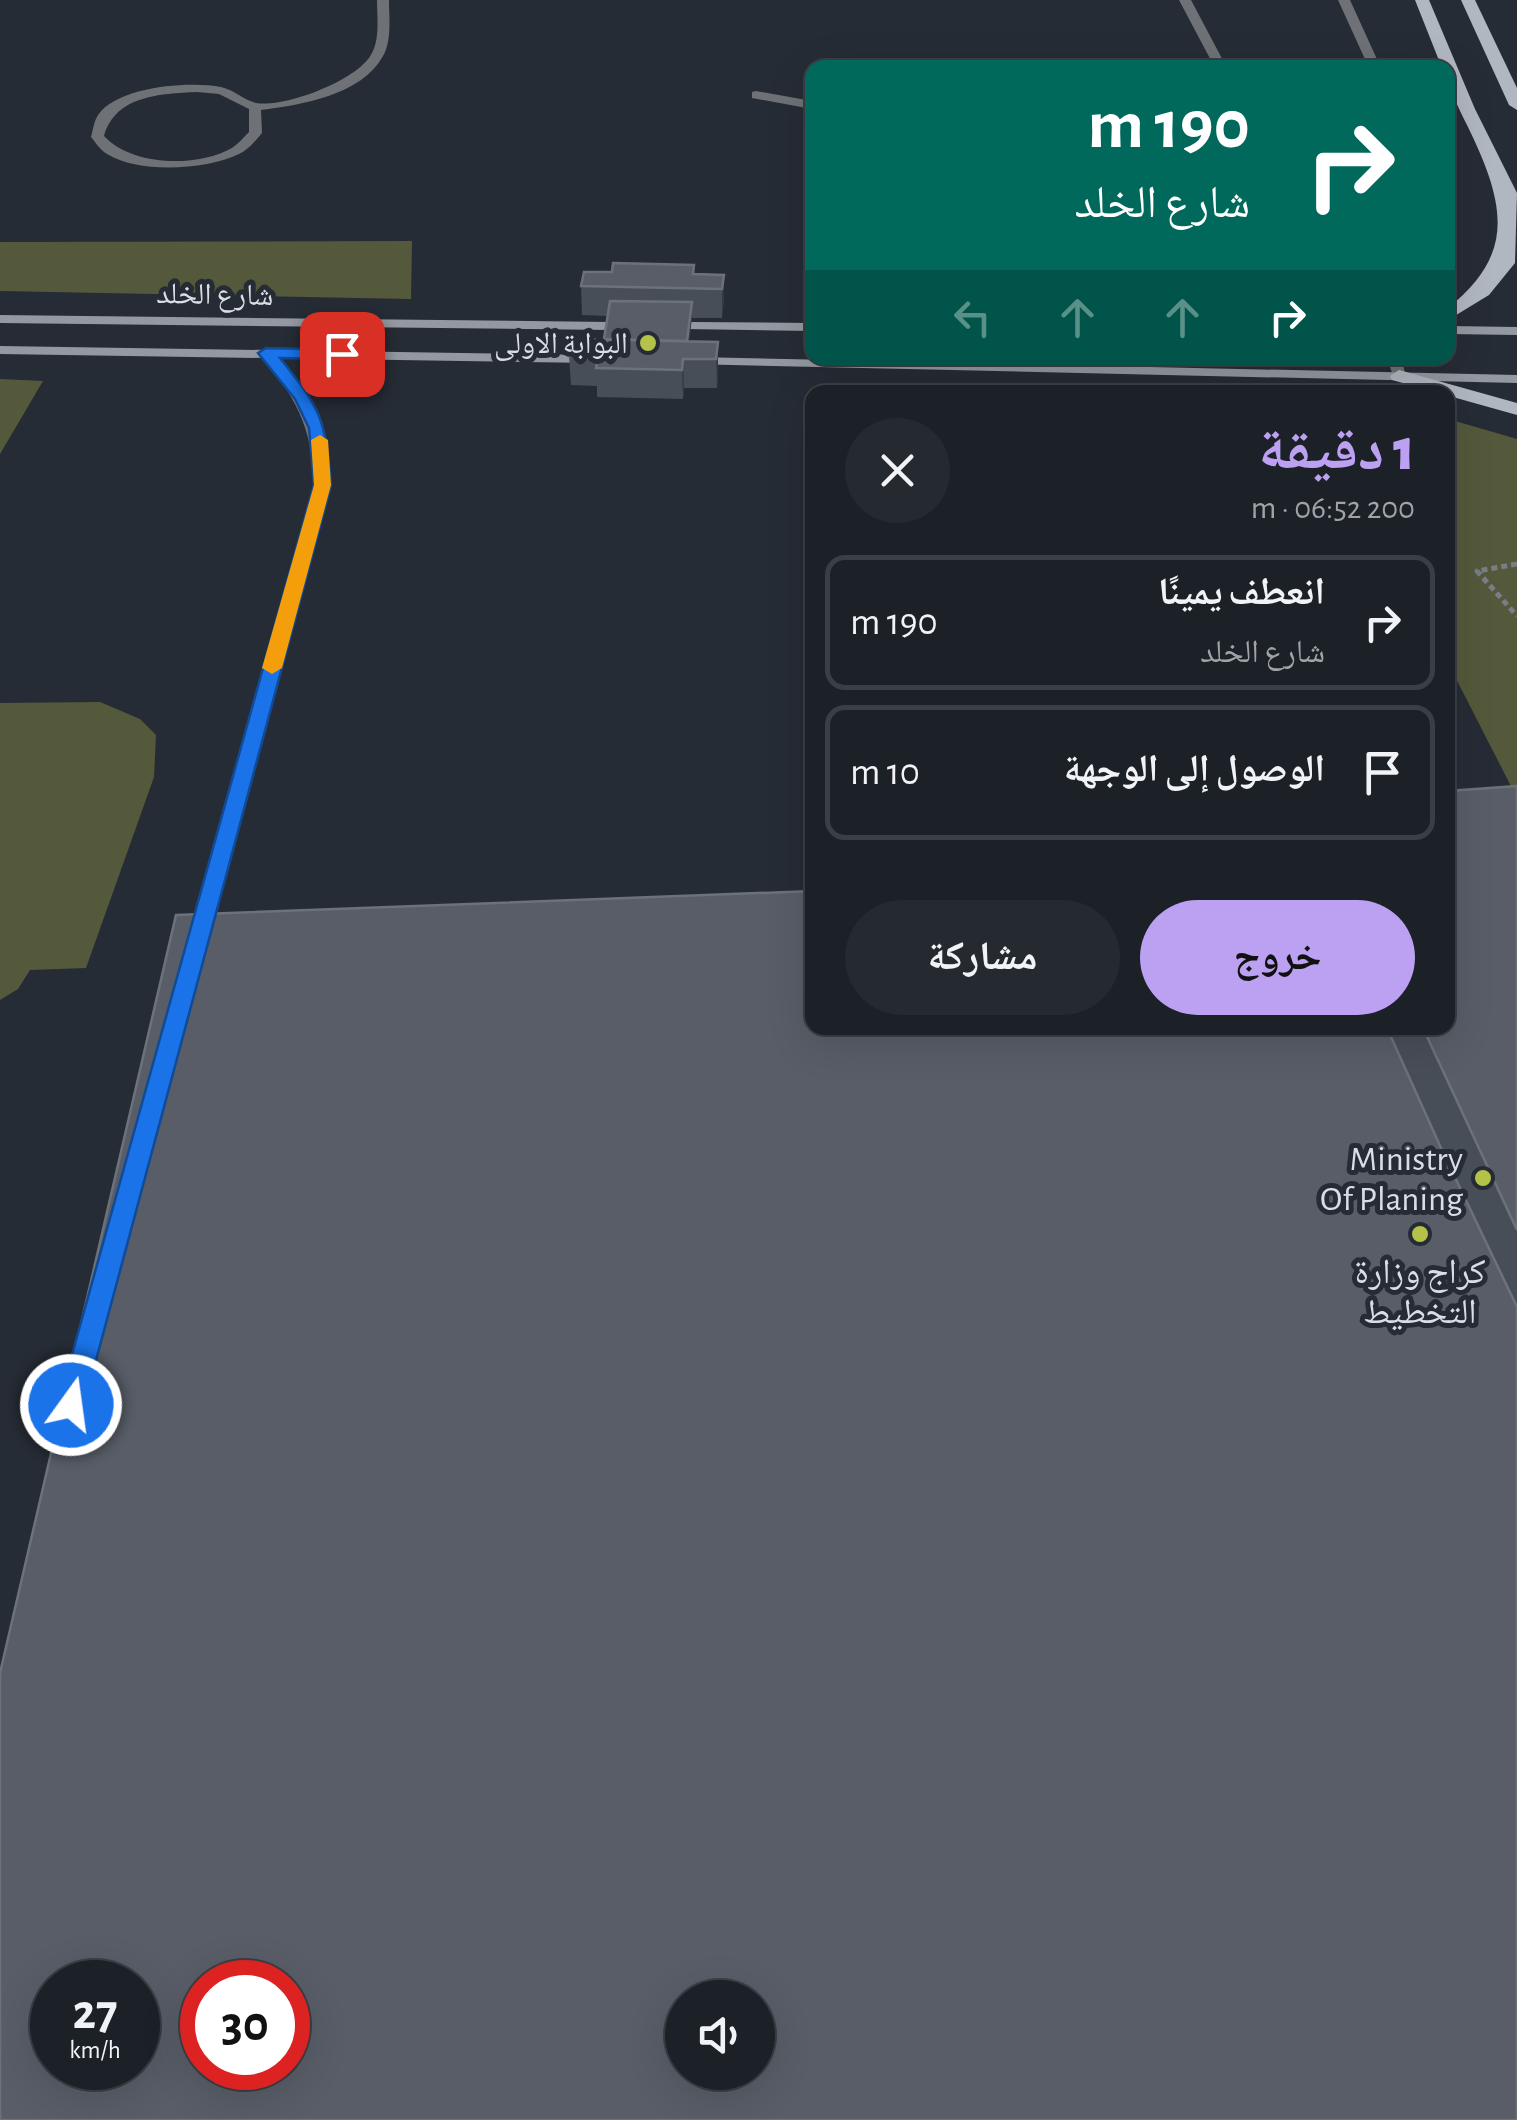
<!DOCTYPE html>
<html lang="ar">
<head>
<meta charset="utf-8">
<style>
  body { margin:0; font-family:"Alegreya Sans","Noto Naskh Arabic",sans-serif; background:#252930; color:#f1f3f6; direction:rtl; height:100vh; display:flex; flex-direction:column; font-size:38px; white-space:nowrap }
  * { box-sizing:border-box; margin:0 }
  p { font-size:32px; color:#a0a3a8 }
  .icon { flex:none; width:55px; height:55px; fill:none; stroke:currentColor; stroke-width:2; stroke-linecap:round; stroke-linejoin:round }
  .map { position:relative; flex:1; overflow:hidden; direction:ltr }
  .side { position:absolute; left:805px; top:385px; width:650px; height:650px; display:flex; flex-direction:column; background:#1c2128; border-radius:20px; box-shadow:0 10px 40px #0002,0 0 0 2px #3a3e45; direction:rtl }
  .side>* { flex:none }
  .hud { position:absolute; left:805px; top:60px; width:650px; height:305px; border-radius:20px; box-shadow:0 10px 40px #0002,0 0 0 2px #3a3e45; direction:rtl; background:#00695c; color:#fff; overflow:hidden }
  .tools { position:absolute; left:665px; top:1980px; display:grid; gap:20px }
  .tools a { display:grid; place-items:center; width:110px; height:110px; border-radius:50%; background:#1c2128; box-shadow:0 10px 40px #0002,0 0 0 2px #3a3e45; font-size:50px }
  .speed { position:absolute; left:30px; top:1960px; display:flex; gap:20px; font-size:50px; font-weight:700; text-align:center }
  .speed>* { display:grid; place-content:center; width:130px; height:130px; border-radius:50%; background:#1c2128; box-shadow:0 10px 40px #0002,0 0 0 2px #3a3e45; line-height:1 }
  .speed small { font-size:25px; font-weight:400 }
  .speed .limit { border:15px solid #d22; background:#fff; color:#111 }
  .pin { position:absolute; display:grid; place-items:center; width:85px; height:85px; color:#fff; margin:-42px; border-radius:20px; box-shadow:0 5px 15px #0006 }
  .me { position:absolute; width:110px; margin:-55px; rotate:14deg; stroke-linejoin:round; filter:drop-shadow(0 0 8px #0008) }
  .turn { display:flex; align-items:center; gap:35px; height:210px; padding:0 40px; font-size:45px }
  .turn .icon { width:130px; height:130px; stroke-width:2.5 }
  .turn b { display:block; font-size:70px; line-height:85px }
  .lanes { display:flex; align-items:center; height:95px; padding:0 40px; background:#0003; justify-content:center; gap:50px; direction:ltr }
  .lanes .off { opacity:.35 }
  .round { display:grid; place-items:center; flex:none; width:105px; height:105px; border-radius:52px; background:#252930 }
  .summary { display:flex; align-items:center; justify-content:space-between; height:170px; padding:0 40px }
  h1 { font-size:60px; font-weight:800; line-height:75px; color:#bca0f2 }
  .primary-button { display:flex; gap:20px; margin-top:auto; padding:20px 40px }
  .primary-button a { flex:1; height:115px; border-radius:60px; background:#bca0f2; color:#111; font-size:40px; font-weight:800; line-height:115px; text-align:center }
  .primary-button a+a { background:#252930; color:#f1f3f6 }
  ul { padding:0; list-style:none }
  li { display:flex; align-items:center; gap:30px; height:135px; margin:0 20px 15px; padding:0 20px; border:5px solid #3a3e45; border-radius:20px }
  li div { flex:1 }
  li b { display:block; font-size:38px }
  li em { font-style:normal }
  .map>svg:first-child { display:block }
</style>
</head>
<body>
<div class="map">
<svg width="1517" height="2120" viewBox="0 0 1517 2120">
  <rect width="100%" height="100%" fill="#262c35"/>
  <path fill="#54593b" d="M412,241L411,299L0,291V242Z
    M0,379L43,381L0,454Z
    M1448,419L1517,439V798L1448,663Z
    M100,702L140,719L156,735L154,777L86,968L30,970L18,989L0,1000V703Z"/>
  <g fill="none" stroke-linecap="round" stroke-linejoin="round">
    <path stroke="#797e86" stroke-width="5" stroke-dasharray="6 4" stroke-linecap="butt" d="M1517,564L1477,571L1517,616"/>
    <path fill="#6e7276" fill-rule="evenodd" d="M377,0H389C389,18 392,40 383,56C362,95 301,105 261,110L262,133C256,140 248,150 239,154C206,170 139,174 107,154C101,151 95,142 91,137C93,130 94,121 98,115C118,86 190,81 221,87C234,90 244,100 256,103C285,108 359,80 372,53C380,38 377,17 377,0ZM197,92L219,94L249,109V132C244,137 238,144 232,148C196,168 132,166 104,136C116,95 160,94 197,92Z
      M1338,0H1350L1381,68H1369Z"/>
    <path fill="#6e7276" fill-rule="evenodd" d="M1179,0H1191L1227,68H1215Z
      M756,91L812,101V109L752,98V92Z
      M267,349L272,350C309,392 327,429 330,485L209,938L199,945L189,938L314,485C312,425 296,399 260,353Z
      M1387,358H1401L1406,376L1404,379H1394Z"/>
    <path fill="#9499a1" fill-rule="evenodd" d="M0,315L609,322L616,326L609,330L0,323Z
      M691,322L812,323V331L686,329V323Z
      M1448,326L1517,327V335L1448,334Z
      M0,346L593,355L600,359L593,363L0,354Z
      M694,357L1517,375V383L689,364L687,361Z"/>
    <path fill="#b1b7c1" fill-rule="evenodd" d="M1415,0H1429L1475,109L1517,193L1515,263L1489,295L1448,320V308C1517,253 1505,203 1467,125C1458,107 1448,88 1448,68H1442Z
      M1461,0H1475L1517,88V110L1509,105Z
      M1399,370L1517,403V415L1392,380L1390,376Z"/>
  </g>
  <path fill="#484e58" d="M694,265V274L724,275L722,318H692L689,341L718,342V371L717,388H684L683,399L597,397V386L571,385L569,356L604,339L608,316L582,315L581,286L612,272Z
    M1517,786V2120L812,1028H1448Z"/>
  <path fill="#343a43" d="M724,275V303L722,318V289Z
    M692,302V317L687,359H685Z
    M718,342V371L717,388L716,359Z
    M683,359L684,388L683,399L682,370Z"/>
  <path fill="#585d67" stroke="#6c727a" stroke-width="2.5" fill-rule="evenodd" d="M613,263L694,265L693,274L724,275L722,289L581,286L584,272H612Z
    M610,301L692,302L687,341L604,339Z
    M573,339L718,342L716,359H683L682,370L596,368L598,357L569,356Z
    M1517,786V1230L1423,1028H1448V791Z
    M812,891V1028H1387L1441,1148L1517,1307V2120H0V1673L176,915ZM52,1982H138V2068H52ZM202,1982H288V2068H202ZM682,1998H758V2072H682Z"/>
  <path fill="#1a73e8" stroke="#114b97" stroke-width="2.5" d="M266,348L342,350L350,354L342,359L280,358C322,410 325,419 331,485L84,1405L80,1413L71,1416L62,1413L58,1405L314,485L309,428L295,399L258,353Z"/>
  <path fill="#f59e0b" d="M320,435L328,440L331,485L282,668L272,674L262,668L314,485L311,440Z"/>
  <g fill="#b4c24a" stroke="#262c35" stroke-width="4">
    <circle cx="648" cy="343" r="10"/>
    <circle cx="1483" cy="1178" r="10"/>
    <circle cx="1420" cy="1234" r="10"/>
  </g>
  <g text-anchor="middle" stroke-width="10" stroke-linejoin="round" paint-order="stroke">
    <g font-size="30" fill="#dadee4" stroke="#262c35">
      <text transform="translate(215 294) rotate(1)" y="10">شارع الخلد</text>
    </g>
    <g font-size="30" fill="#dadee4" stroke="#262c35" text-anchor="end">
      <text x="628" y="353">البوابة الاولى</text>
    </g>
    <g font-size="35" fill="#dadee4" stroke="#262c35" text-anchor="end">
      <text x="1463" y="1170">Ministry<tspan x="1463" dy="40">Of Planing</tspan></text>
      <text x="1420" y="1283" text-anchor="middle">كراج وزارة<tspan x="1420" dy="40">التخطيط</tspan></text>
    </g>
  </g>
</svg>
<div class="tools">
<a><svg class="icon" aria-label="sound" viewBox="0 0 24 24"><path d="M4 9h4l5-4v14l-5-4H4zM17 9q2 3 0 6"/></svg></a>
</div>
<div class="speed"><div>27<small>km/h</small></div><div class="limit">30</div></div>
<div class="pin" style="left:342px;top:354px;background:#d93025"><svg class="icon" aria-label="arrive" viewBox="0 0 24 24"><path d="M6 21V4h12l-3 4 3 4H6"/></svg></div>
<svg class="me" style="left:71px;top:1405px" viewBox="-20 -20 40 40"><circle r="17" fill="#1a73e8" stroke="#fff" stroke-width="3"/><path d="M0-11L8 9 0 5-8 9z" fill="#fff"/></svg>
<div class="hud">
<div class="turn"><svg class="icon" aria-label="right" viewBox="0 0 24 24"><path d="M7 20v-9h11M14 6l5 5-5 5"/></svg><div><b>190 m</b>شارع الخلد</div></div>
<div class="lanes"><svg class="icon off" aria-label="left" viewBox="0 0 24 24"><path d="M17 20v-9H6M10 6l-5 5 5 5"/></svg><svg class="icon off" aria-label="ahead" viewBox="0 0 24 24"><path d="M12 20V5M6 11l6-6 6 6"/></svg><svg class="icon off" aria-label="ahead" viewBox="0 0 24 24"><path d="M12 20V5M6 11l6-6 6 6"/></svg><svg class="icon" aria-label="right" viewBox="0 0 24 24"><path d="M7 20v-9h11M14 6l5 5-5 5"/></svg></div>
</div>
<section class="side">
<div class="summary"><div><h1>1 دقيقة</h1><p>200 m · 06:52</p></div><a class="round"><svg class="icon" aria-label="close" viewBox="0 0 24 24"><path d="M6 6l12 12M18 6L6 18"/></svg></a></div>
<ul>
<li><svg class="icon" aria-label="right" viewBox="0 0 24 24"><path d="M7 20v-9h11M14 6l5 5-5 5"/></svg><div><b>انعطف يمينًا</b><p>شارع الخلد</p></div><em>190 m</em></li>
<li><svg class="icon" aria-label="arrive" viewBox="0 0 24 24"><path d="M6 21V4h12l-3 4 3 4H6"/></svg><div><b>الوصول إلى الوجهة</b></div><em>10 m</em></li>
</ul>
<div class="primary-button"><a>خروج</a><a>مشاركة</a></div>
</section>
</div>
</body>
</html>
